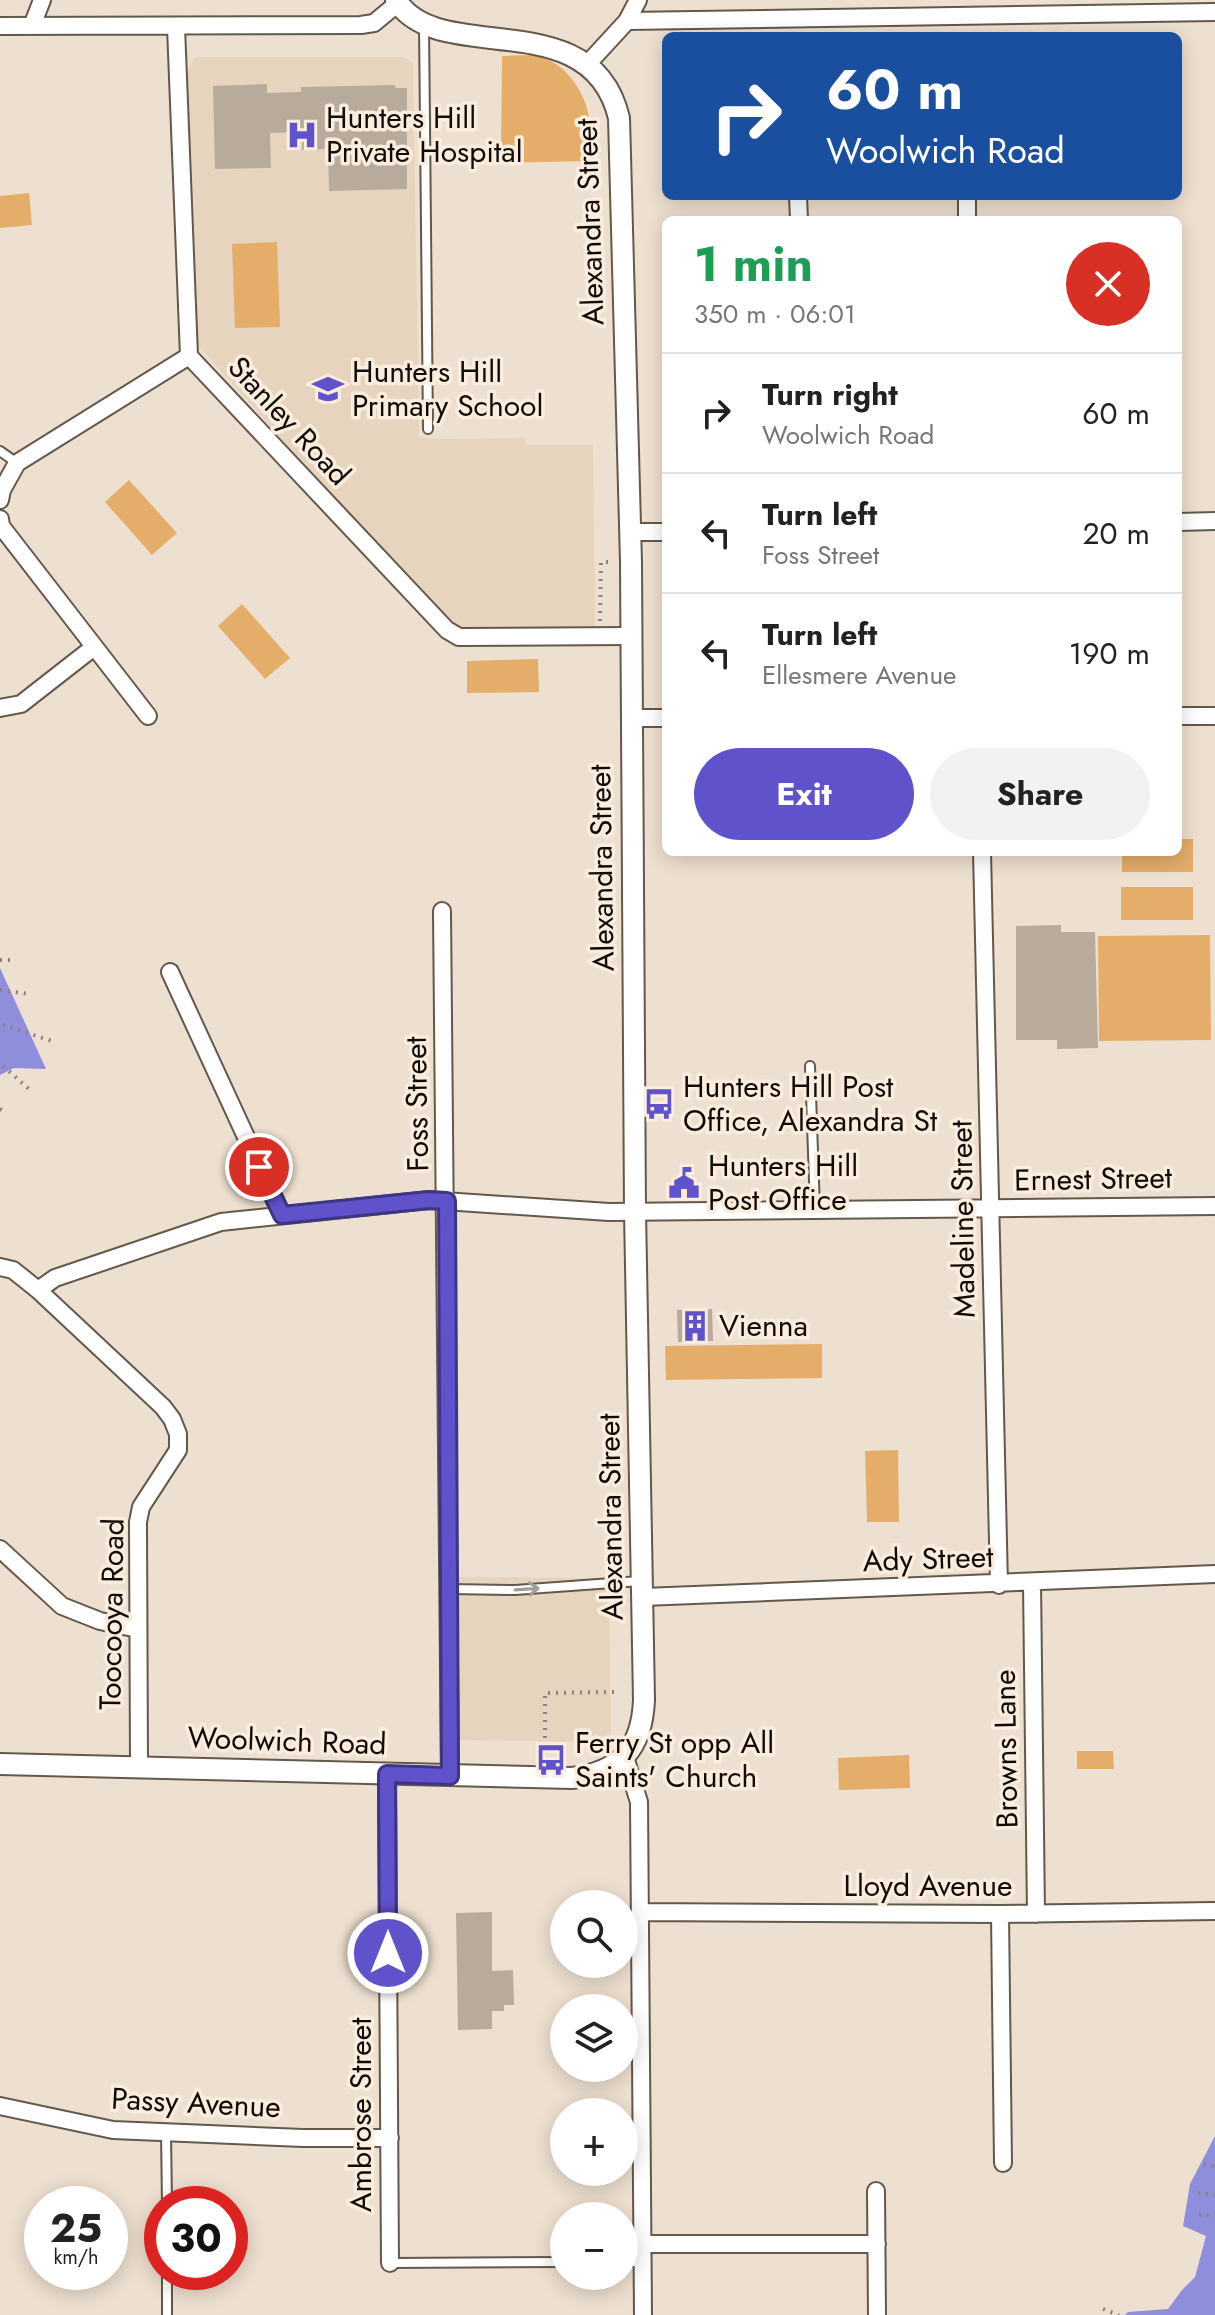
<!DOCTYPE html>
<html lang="en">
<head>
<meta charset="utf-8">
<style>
  body { margin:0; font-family:Jost,sans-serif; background:#f2f2f2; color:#222; height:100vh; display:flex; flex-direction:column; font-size:30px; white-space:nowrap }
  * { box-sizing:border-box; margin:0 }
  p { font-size:26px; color:#767676 }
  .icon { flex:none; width:44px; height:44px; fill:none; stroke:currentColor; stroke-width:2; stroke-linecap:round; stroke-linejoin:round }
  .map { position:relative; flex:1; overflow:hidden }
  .details { position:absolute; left:662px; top:216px; width:520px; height:640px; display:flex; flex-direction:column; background:#fff; border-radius:12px; box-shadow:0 4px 20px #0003 }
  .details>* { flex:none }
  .top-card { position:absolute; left:662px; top:32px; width:520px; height:168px; border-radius:12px; box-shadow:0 4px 20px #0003; background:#1a4fa0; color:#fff; overflow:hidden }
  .controls { position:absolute; left:550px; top:1890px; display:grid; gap:16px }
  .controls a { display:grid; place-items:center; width:88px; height:88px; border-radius:50%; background:#fff; box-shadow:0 4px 20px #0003; font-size:40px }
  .speed { position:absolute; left:24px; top:2186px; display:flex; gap:16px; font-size:40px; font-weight:700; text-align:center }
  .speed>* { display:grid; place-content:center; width:104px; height:104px; border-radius:50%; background:#fff; box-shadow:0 4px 20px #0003; line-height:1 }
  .speed small { font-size:20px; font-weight:400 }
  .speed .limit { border:12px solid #d22; background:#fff; color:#111 }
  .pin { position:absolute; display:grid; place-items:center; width:68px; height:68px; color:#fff; margin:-34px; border:4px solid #fff; border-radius:50%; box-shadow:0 2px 8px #0007 }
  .me { position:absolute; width:88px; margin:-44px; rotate:0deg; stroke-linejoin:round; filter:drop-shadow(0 0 6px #0008) }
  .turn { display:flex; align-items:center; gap:28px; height:168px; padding:0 32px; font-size:36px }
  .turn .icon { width:104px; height:104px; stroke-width:2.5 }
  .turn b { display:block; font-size:56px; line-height:68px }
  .round { display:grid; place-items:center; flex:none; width:84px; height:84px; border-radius:42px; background:#f2f2f2 }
  .summary { display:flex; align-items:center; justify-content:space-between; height:136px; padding:0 32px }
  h1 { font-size:48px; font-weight:700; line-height:60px; color:#1e9e55 }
  .action { display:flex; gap:16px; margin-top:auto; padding:16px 32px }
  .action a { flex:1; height:92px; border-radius:48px; background:#6052cb; color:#fff; font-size:32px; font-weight:700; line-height:92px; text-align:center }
  .action a+a { background:#f2f2f2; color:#222 }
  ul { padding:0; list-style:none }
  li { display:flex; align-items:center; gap:24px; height:120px; padding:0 32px; border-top:2px solid #e0e0e0 }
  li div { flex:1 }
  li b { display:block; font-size:30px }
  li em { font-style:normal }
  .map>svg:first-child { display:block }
</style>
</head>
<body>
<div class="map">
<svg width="1215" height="2315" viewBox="0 0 1215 2315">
  <rect width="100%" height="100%" fill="#eee0d0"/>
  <path fill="#e7d4be" d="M197,57H403L413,63L419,437L437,439L525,438V445H593L595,626L453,631L195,342L187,74L192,61Z
    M457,1577L609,1578L611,1733L602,1742L457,1740Z"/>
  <path fill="#e4ad6a" d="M502,56C514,56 528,54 539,57C565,62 585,92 589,117C591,131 589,147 589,161L501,163Z
    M29,193L32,225L0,228V196Z
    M277,242L280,327L235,328L232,244Z
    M129,480L177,533L152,555L105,502Z
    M242,604L290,658L265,679L218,626Z
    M538,659L539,692L467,693V661Z
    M1178,839H1193V872H1122V852H1178Z
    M1121,887H1193V920H1121Z
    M1210,935L1211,1040L1099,1041L1098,936Z
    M822,1344V1378L666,1380L665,1346Z
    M898,1450L899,1522H867L865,1451Z
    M1077,1751H1113L1114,1769H1077Z
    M909,1755L910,1788L839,1790L838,1758Z"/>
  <path fill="#8f8edd" d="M0,968L46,1069L14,1068L0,1075Z
    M1215,2136V2315H1125L1128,2312L1168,2309L1182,2290L1195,2277L1206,2236L1183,2226L1190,2184Z"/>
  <path fill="#b8ab9c" d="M267,84V93L301,92V87L395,85V88H407V189L329,191L328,149L302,150V132L270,133L271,168L215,169L213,86Z
    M1061,925V932H1095L1098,1048L1057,1049V1040H1016V926Z
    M712,1309L713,1341L678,1342L677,1310Z
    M492,1912V1971L513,1970L514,2005H504V2011H492V2029L458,2030L456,1913Z"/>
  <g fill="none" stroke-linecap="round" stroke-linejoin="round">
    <defs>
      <path id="service" d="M424,24L428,429
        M0,451L17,463
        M810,1066L815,1210
        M449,1589L515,1590L640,1581
        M166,2133L167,2204
        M624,2262H642
        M390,2263L564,2262
        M167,2272V2315"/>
      <path id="minor" d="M627,21L1215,12
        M0,26L361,25L374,23L398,3
        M32,26L42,0
        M176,27L189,356L447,630L459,637L630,636
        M593,58L627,21L638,0
        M798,196L799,220
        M967,196V220
        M0,500L2,490L17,463L189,356
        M0,519L1,526L148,716
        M1178,522L1215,521
        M630,532H666
        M0,708L21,704L94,647
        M1178,716H1215
        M631,718H666
        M982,852L999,1585
        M442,911L450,1776
        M170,972L282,1215
        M0,1267L13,1270L38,1290L163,1407L172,1419L178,1434V1450L141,1507L138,1522L139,1766
        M38,1290L55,1278L221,1222L429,1200L609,1212L1215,1206
        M0,1549L62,1606L100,1621L138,1629
        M1032,1583L1036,1914
        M643,1597L1215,1574
        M625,1757L639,1802L643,2315
        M387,1774L390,2263
        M640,1912L1000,1914L1215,1911
        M1000,1914L1003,2163
        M0,2106L113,2130L303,2138H390
        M876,2191L877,2315
        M642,2244H877"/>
      <path id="tertiary" d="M0,1764L572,1778C621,1772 642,1748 644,1700L635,1211L631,562L619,118C591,0 439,69 396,0"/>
    </defs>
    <use href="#service" stroke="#64584b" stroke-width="12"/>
    <use href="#minor" stroke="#64584b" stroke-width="20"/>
    <use href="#tertiary" stroke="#64584b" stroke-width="24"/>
    <path stroke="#8c8278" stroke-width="4" stroke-dasharray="2 6" stroke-linecap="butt" d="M600,621L601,562H613
      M0,960H14
      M0,990L30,994
      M3,1025L55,1042
      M3,1066L30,1090
      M0,1109L2,1110
      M545,1746V1693L615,1692
      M1204,2164L1215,2167
      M1198,2193L1215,2195
      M1199,2214L1215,2217
      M1103,2309L1119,2315"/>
    <use href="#service" stroke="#fff" stroke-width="8"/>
    <use href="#minor" stroke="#fff" stroke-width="16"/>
    <use href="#tertiary" stroke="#fff" stroke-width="20"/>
  </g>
  <defs><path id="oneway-shaft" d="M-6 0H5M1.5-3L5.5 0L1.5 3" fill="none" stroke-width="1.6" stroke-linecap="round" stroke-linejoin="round" transform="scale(2)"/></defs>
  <use stroke="#a09e9c" href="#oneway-shaft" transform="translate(527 1589) rotate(-4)"/>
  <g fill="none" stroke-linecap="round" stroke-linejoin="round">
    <defs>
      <path id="route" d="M259,1167L282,1215L429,1200L447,1201L450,1776L387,1774L388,1953"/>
    </defs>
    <use href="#route" stroke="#3e3584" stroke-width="20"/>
    <use href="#route" stroke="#6052cb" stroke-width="14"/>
  </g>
  <defs>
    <symbol id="hospital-bare" viewBox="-9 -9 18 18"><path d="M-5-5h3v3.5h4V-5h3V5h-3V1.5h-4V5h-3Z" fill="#6052cb" stroke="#fbeddd" stroke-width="2.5" paint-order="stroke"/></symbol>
    <symbol id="school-bare" viewBox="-9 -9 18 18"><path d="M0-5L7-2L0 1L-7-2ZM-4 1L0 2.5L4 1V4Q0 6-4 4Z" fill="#6052cb" stroke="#fbeddd" stroke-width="2.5" paint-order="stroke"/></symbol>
    <symbol id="bus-bare" viewBox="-9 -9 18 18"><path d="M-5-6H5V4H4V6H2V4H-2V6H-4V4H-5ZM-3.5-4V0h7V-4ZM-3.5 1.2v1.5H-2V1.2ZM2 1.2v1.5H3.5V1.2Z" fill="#6052cb" stroke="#fbeddd" stroke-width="2.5" paint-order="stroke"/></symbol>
    <symbol id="civic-bare" viewBox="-9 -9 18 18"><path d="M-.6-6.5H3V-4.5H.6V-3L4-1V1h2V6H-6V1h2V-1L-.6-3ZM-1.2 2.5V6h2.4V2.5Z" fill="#6052cb" stroke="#fbeddd" stroke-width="2.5" paint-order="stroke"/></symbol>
    <symbol id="building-bare" viewBox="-9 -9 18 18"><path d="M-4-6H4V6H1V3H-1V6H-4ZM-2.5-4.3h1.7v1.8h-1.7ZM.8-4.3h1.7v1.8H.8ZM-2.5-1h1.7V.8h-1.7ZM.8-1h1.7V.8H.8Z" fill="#6052cb" stroke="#fbeddd" stroke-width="2.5" paint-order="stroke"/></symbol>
  </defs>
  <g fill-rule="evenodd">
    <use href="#hospital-bare" x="280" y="113" width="44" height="44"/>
    <use href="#school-bare" x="306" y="367" width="44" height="44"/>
    <use href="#bus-bare" x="637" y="1082" width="44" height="44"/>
    <use href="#civic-bare" x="662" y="1161" width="44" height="44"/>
    <use href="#building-bare" x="673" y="1304" width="44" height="44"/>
    <use href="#bus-bare" x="529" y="1738" width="44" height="44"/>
  </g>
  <g text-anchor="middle" stroke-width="7" stroke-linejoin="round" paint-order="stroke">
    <g font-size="30" fill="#110c08" stroke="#fbeddd" text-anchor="start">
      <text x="326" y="128">Hunters Hill<tspan x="326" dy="34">Private Hospital</tspan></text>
      <text x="352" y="382">Hunters Hill<tspan x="352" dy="34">Primary School</tspan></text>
      <text x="683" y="1097">Hunters Hill Post<tspan x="683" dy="34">Office, Alexandra St</tspan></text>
      <text x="708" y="1176">Hunters Hill<tspan x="708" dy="34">Post Office</tspan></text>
      <text x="719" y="1336">Vienna</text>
      <text x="575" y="1753">Ferry St opp All<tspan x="575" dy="34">Saints' Church</tspan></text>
    </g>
    <g font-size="30" fill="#110c08" stroke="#fbeddd">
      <text transform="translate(590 222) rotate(-92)" y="10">Alexandra Street</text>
      <text transform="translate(289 421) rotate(47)" y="10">Stanley Road</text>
      <text transform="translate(602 868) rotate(-91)" y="10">Alexandra Street</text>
      <text transform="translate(417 1104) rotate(-91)" y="10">Foss Street</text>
      <text transform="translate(1093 1179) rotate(-1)" y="10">Ernest Street</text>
      <text transform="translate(963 1219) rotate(-91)" y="10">Madeline Street</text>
      <text transform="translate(611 1517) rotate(-91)" y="10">Alexandra Street</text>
      <text transform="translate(928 1559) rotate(-2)" y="10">Ady Street</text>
      <text transform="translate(112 1614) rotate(-89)" y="10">Toocooya Road</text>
      <text transform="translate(287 1741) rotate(2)" y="10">Woolwich Road</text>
      <text transform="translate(1006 1749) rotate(-91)" y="10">Browns Lane</text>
      <text x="928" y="1896">Lloyd Avenue</text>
      <text transform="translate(196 2103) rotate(3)" y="10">Passy Avenue</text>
      <text transform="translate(361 2115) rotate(-90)" y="10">Ambrose Street</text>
    </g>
  </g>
</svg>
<div class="controls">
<a><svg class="icon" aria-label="search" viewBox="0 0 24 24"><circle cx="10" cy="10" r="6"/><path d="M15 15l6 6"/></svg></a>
<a><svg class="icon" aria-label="layers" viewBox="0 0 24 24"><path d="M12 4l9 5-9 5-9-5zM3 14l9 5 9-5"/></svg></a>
<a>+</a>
<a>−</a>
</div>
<div class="speed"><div>25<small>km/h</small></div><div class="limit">30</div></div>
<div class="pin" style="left:259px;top:1167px;background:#d93025"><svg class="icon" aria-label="arrive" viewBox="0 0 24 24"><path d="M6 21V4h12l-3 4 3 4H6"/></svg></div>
<svg class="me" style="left:388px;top:1953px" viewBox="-20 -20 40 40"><circle r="17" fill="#6052cb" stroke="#fff" stroke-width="3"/><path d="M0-11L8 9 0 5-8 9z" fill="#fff"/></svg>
<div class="top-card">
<div class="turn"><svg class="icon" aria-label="right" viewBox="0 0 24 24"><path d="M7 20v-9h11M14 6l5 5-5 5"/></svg><div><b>60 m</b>Woolwich Road</div></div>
</div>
<section class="details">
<div class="summary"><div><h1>1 min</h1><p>350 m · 06:01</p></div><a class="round" style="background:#d93025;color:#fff"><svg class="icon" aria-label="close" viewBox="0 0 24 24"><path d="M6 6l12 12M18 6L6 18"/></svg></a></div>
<ul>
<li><svg class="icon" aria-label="right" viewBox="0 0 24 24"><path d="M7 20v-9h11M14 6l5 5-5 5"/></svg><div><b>Turn right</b><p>Woolwich Road</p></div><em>60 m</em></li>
<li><svg class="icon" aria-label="left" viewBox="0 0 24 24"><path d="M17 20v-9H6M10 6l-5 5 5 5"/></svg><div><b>Turn left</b><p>Foss Street</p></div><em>20 m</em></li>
<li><svg class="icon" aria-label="left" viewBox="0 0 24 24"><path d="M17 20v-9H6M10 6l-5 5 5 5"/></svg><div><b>Turn left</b><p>Ellesmere Avenue</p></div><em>190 m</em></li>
</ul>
<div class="action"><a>Exit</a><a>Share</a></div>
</section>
</div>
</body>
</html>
